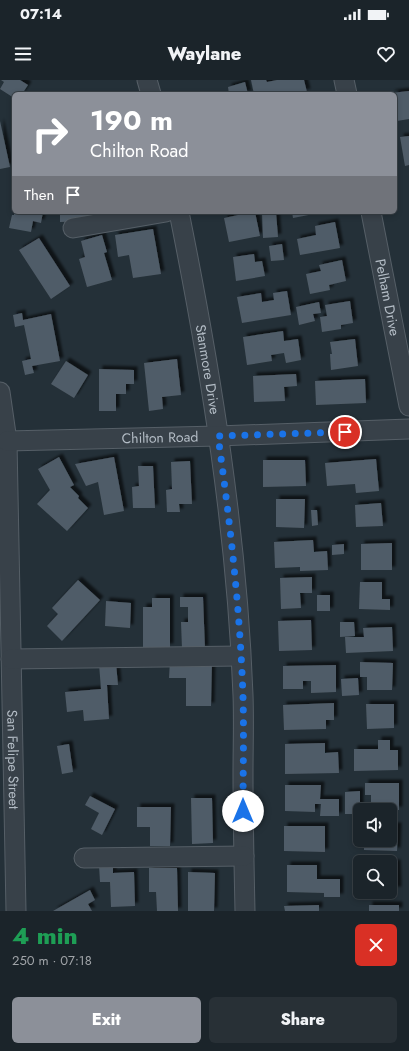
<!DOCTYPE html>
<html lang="en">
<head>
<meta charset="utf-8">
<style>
  body { margin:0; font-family:Jost,sans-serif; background:#283036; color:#f1f3f6; height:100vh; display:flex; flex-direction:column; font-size:15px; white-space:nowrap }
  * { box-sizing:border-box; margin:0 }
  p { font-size:13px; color:#a0a4a8 }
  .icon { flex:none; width:22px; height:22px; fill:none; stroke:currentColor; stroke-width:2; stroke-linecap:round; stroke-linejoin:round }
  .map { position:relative; height:831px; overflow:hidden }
  .panel { display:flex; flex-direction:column; background:#1b242a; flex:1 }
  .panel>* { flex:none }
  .hud { position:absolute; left:12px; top:12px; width:385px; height:122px; border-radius:6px; box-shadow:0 2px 6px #0003,0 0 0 1px #394147; background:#8c9099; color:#fff; overflow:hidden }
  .fabs { position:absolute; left:353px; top:723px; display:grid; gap:8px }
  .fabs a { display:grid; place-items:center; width:44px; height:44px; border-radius:6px; background:#1b242a; box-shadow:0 2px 6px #0003,0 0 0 1px #394147; font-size:20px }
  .pin { position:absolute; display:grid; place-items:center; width:34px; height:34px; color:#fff; margin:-17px; border:2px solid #fff; border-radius:50%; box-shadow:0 1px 4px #0007 }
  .me { position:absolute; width:44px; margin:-22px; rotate:0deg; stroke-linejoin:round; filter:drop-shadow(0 0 3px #0008) }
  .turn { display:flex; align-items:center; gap:14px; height:84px; padding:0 12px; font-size:18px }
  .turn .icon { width:52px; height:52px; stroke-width:2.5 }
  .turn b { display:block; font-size:28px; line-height:34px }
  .then { display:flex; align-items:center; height:38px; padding:0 12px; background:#0003; gap:8px; font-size:15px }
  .round { display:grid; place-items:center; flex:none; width:42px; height:42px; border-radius:6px; background:#283036 }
  .overview { display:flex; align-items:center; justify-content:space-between; height:68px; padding:0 12px }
  h1 { font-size:24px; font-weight:800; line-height:30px; color:#1e9e55 }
  .action { display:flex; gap:8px; margin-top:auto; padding:8px 12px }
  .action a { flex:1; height:46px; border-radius:6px; background:#8c9099; color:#fff; font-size:16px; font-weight:800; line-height:46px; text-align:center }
  .action a+a { background:#283036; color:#f1f3f6 }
  .status { display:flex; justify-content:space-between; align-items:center; height:28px; padding:0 20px; background:#1b242a; direction:ltr }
  .status svg { height:11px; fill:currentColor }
  header { display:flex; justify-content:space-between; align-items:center; height:52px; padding:0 12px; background:#1b242a; font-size:18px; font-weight:800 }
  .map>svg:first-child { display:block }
</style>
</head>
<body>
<div class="status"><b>07:14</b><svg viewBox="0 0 49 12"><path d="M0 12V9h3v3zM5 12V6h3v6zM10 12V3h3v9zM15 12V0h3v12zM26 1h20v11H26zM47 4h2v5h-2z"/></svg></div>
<header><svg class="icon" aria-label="menu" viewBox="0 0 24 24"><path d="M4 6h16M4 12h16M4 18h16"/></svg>Waylane<svg class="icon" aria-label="heart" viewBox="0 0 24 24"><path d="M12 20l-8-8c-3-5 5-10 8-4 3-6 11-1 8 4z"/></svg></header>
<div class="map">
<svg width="409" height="831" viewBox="0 0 409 831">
  <defs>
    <filter id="shadow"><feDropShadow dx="3.5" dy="-3.5" stdDeviation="1" flood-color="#0009"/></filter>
  </defs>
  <rect width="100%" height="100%" fill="#243038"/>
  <path fill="#505c67" filter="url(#shadow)" d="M1,0H20L28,5L22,14H14V18L0,9L4,2Z
    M251,0H266L267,2L277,0H304L307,12L296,14H254Z
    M245,2L248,14H229L228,7Z
    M409,11V39L397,41L395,23V14H392L391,13Z
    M0,41L10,87L0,89Z
    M409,56V85L405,86L400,57Z
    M14,132H43L41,143L33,141L31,152L9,148L12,135H14Z
    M64,132H89V141L60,142V133H64Z
    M252,132H255L260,156L229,162L224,138Z
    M276,132L278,157L263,158L262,133Z
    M292,132H318L319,133L293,138Z
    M335,142L340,168L300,175L297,159L316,155L315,146Z
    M153,149L161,194L133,198L129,175L118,177L115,155Z
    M102,155L107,172L104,173L112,200L87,207L79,179L85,177L81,161Z
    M39,158L70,206L51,219L19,170Z
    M282,164L284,180L271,181L269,166Z
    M254,174L255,182L262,181L265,196L236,201L233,177Z
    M342,180L346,201L329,205L330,210L310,214L306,194L321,191L319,185Z
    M287,211L291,235L242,243L237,217L261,213L262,222L274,220L273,213Z
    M350,221L353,243L341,245V249L322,252L320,237L327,236L325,225Z
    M319,222L321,233L313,234L315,241L299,245L296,227Z
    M22,233L23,240L51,234L60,281L32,286L34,293L25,295L22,281L31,279L24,245L15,247L13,235Z
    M283,251L284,261L298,259L301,280L286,283L284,273L271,275L272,281L247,285L243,257Z
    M355,259L358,286L331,290L330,274H332L330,262Z
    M177,279L181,315L162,317L163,329L149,331L144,283Z
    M66,281L88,295L74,318L51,304Z
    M99,289L134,290V304H126V314H116V331H99Z
    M296,294L297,306L284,307L285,321L254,322L253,296Z
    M365,299L366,323L316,325L315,301Z
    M59,377L74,405L70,407L79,416L78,418L88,428L67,451L37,424L50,410L38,389Z
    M114,377L124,431L104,435L98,402L86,406L75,384Z
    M376,379L379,411L356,413L355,404L327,406L325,383Z
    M263,380H305L306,406L263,407Z
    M190,381L192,424H179L180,432H167L166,410L172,409L171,382Z
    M138,386H153L155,428H133L132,407L139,406Z
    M276,419H305L304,448L276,447Z
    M381,423L383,446L356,447L355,425Z
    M311,430H317L318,445L312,446Z
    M313,460L314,472L327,471L328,490L300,491V487L275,488L274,462Z
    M392,463V490H361V464Z
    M344,464V474L332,475V465Z
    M312,497V513H300L301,528L281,529L280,498Z
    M78,500L100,520L62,561L47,546L58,534L52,528Z
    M360,502H382V519H390V530L359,529Z
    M317,515H330V531H317Z
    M180,517H203L205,569H182L181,542H188V527H180Z
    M152,518H170V567H143V527H152Z
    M106,521L131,523L130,548L105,546Z
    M311,540L312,570L279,571L278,541Z
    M340,542H354L355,556L340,557Z
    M392,547L393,571L346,573L345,557H364L363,548Z
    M170,580H212L211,626H186V598H169Z
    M360,582L393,583L392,610H367V597H360Z
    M116,583L118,605H107L109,639L84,641L83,630L67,632L65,612L101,609L99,584Z
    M336,585V612L311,613V601H303V609H283V586Z
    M358,598L359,615L342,616L341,599Z
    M334,623V640H326V649L284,650L283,625Z
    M366,624H394V648L367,649Z
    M378,660H390V670H398V690L354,691V669H378Z
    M325,663V673L338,672L339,693L285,694V664Z
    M69,664L73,692L62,694L57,666Z
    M365,703H399V730H371V715H365Z
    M285,705H321L320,719H339V736H320L321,724H315V732L285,731Z
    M360,711V734H345V712Z
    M90,716L115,729L102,755L91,749L99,733L85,725Z
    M191,718H212L213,763L192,764Z
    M137,727H171L170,766H150V747H137Z
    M284,746H325V772L284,771Z
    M390,746H398L397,771L364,770V760H390Z
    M390,783H397L398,810H390Z
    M113,784V793L134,792L135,826L111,827L110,802H100L99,785Z
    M287,785H317V799H340V817H324V813L287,812Z
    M149,788H177L178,831H157L156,812H149Z
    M188,792L215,793L214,831H188Z
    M90,810L95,820L88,824L92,831H53Z
    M319,825V831H285L284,826Z
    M369,825H399V831H369Z"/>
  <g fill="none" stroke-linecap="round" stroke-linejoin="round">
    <defs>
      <g id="minor">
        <path d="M147,0L151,14"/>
        <path d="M344,0L347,14"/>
        <path id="s1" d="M179,132C211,291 237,453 243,615C244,641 243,667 243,693C243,739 244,785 245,831"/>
        <path id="s2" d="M371,132L409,326"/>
        <path d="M73,148L166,132"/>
        <path id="s3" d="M0,312L7,361L16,831"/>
        <path id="s4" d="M7,361L218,356L409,349"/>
        <path d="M11,579L240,576"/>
        <path d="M84,778L244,776"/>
      </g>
    </defs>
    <use href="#minor" stroke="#565f67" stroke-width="21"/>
    <use href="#minor" stroke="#384149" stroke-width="19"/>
  </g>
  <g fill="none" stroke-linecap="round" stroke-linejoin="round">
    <path stroke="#1a73e8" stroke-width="7" stroke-dasharray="0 12.6" d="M243,731C243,693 244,654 243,616C240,529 230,442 218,356L345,352"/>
  </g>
  <g text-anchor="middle" stroke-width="4" stroke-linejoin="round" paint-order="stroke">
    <g font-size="14" fill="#b3bcc5" stroke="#1d262e">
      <text dy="5" stroke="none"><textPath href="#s2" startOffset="87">Pelham Drive</textPath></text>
      <text dy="5" stroke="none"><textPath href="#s1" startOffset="160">Stanmore Drive</textPath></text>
      <text dy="5" stroke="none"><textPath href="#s4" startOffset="153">Chilton Road</textPath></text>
      <text dy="5" stroke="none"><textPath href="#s3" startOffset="368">San Felipe Street</textPath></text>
    </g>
  </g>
</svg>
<div class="fabs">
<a><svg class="icon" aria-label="sound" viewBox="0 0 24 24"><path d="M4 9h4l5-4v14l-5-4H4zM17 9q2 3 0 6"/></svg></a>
<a><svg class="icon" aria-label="search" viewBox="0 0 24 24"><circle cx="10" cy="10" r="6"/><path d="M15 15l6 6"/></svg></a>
</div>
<div class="pin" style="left:345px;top:352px;background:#d93025"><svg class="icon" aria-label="arrive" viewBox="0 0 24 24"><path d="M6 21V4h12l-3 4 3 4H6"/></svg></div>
<svg class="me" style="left:243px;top:731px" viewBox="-20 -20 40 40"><circle r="19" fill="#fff"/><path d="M0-13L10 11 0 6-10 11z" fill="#1a73e8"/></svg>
<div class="hud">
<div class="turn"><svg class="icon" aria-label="right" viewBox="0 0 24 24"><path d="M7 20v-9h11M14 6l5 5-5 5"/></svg><div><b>190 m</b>Chilton Road</div></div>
<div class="then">Then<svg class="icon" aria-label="arrive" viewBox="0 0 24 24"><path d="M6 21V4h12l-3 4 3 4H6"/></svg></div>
</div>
</div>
<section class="panel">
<div class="overview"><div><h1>4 min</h1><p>250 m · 07:18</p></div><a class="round" style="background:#d93025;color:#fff"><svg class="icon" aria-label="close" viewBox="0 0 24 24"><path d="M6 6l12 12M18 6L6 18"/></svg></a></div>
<div class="action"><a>Exit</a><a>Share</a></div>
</section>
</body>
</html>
